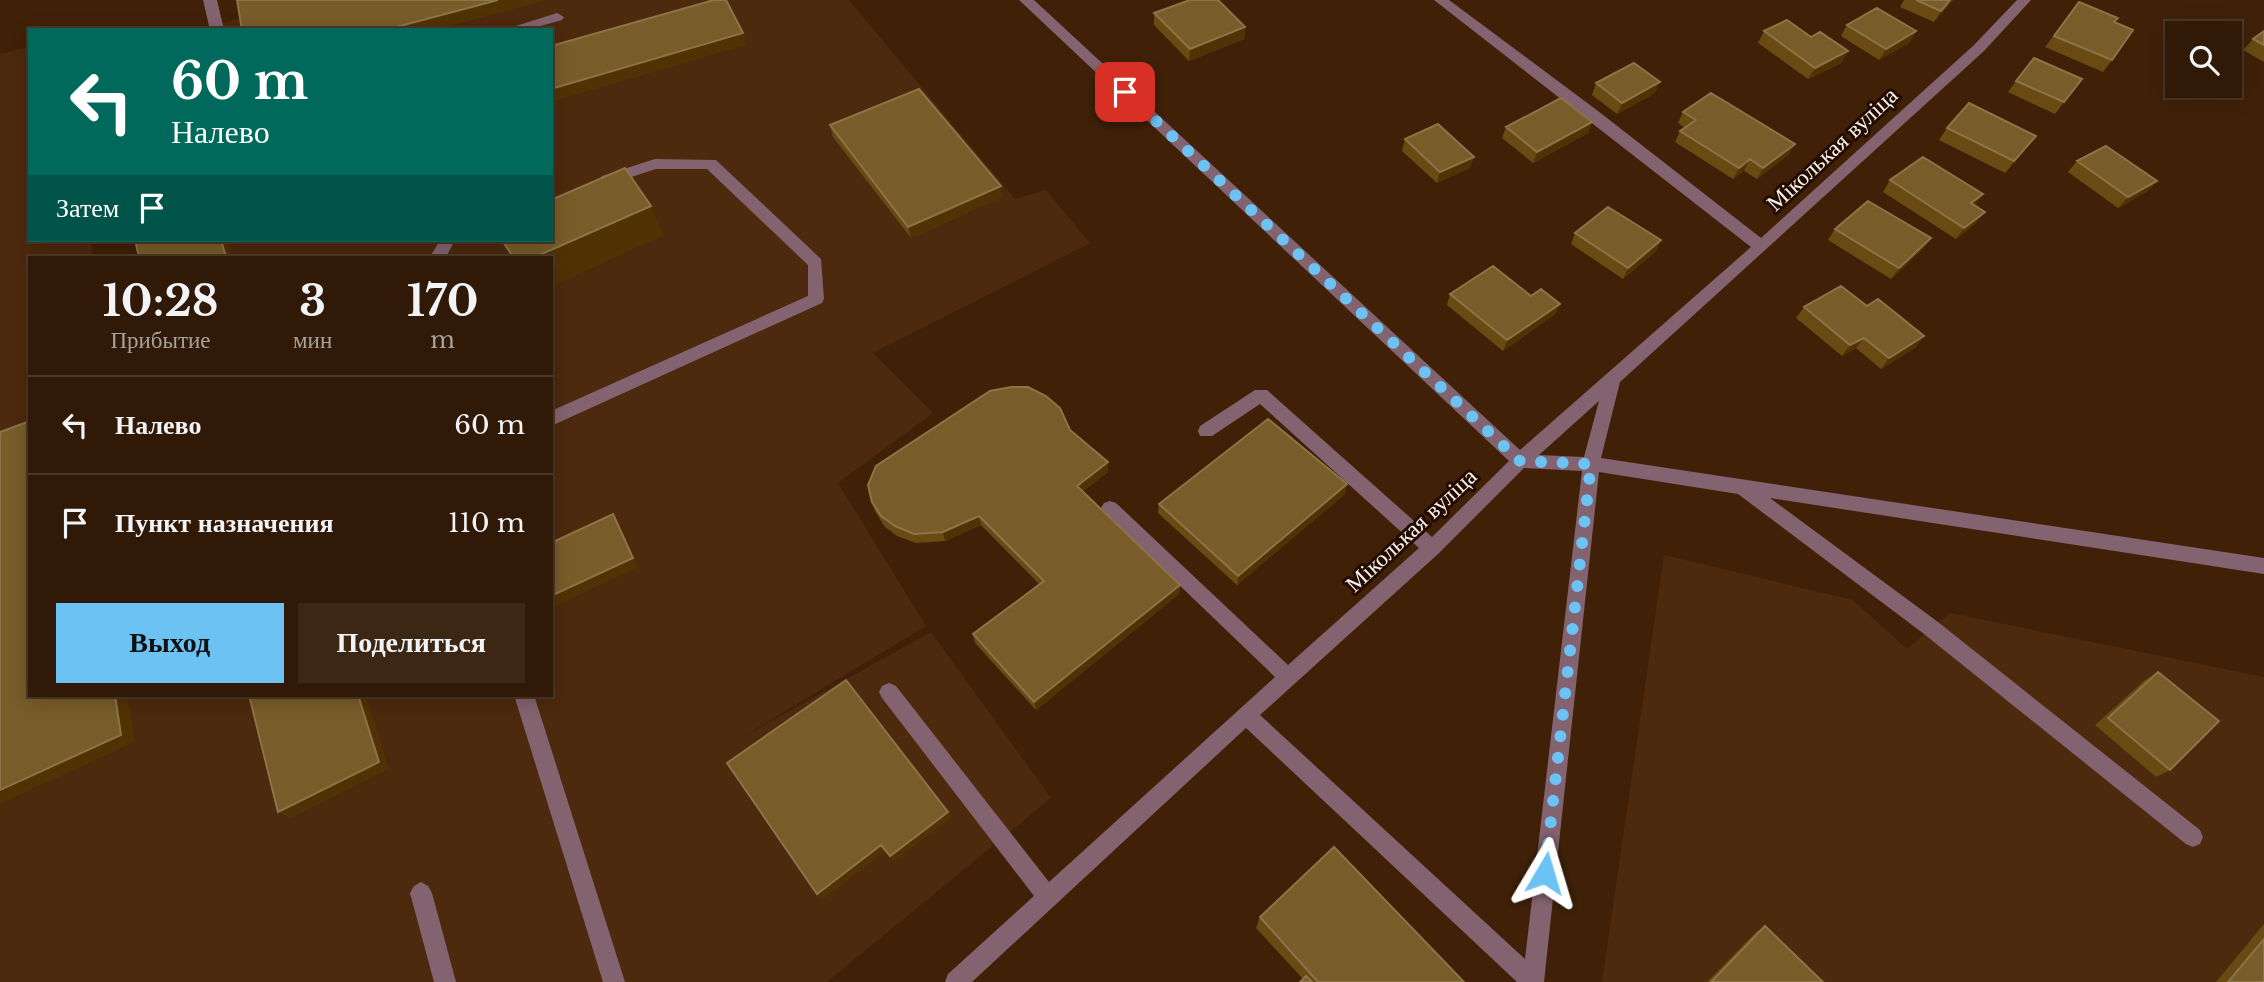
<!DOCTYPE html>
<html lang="ru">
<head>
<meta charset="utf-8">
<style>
  body { margin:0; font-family:"Libre Baskerville",serif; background:#3c2614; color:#f1f3f6; height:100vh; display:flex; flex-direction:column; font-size:26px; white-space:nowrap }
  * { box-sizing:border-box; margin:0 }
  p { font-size:23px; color:#a8a09b }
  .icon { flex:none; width:38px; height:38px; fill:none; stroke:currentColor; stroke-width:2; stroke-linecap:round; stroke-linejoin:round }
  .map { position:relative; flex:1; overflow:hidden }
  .details { position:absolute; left:28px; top:256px; width:525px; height:441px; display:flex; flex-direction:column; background:#301906; border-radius:0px; box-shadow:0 4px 18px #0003,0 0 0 2px #4b3828 }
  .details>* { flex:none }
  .top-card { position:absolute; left:28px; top:28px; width:525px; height:214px; border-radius:0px; box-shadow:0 4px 18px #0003,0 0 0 2px #4b3828; background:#00695c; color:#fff; overflow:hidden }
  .controls { position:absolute; left:2165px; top:21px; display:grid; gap:14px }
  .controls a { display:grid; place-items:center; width:77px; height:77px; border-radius:0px; background:#301906; box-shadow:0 4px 18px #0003,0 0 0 2px #4b3828; font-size:35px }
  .pin { position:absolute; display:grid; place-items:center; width:60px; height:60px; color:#fff; margin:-30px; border-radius:14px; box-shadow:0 4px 10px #0006 }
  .me { position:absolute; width:77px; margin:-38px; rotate:7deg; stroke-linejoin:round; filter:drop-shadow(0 0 5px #0008) }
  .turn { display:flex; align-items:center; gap:24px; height:147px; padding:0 28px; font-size:32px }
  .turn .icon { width:91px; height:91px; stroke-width:2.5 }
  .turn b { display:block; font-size:49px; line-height:60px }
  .then { display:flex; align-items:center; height:66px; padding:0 28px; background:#0003; gap:14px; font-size:26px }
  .eta { display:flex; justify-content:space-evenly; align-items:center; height:119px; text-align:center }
  .eta b { font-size:42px; font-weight:700; line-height:49px }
  .action { display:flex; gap:14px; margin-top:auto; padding:14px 28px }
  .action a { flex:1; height:80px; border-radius:0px; background:#6cc3f3; color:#111; font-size:28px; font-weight:700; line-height:80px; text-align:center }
  .action a+a { background:#3c2614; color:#f1f3f6 }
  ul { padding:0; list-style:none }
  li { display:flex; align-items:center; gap:21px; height:98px; padding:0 28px; border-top:2px solid #4b3828 }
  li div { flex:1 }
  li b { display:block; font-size:26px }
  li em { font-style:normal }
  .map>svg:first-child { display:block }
</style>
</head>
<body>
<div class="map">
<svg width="2264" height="982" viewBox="0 0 2264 982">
  <rect width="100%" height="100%" fill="#402108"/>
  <path fill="#4d290d" d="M244,0H849L1015,199L1046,190L1090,243L873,353L933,413L838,483L926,626L741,738L931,632L1051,798L827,982H0V54L30,47V240H90L94,257H30V695H551V257H147L142,240H551V30H196L246,17Z
    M1664,555L1853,600L1907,649L1950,613L2264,677V982H1602Z"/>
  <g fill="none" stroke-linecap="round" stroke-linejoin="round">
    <path fill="#83636f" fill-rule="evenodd" d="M203,0H217L224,30H210Z
      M1019,0H1034L1520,450L1751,247L1434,0H1449L1598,111L1761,238L1974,45L2017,0H2031L1984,51L1620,382L1601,458L2264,558V574L1770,498L1938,622L2200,830L2203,837L2200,844L2193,847L2186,844L1924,634L1738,494L1599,472L1544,982H1517L1246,728L972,982H945L948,974L1034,896L882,698L879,692L882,686L889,683L896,686L1049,882L1275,677L1104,513L1101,508L1104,503L1110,501L1116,503L1288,665L1419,548L1260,404L1212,436H1200L1198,431L1200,426L1255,390H1267L1432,537L1509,461ZM1599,401L1584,457L1539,455ZM1524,468L1582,471L1525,959L1260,715L1438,554Z
      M557,13L564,17L562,20L526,30H503Z
      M655,159L716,160L821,259L824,299L822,303L551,426V411L808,296V265L707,169H656L607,185L600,180L602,176Z
      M440,240H455L446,257H430Z
      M514,695H534L625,982H603Z
      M421,882L428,886L432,893L456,982H434L410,893L414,886Z"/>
  </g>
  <path fill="#684a12" d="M1904,0H1953L1934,22L1900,7Z
    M2079,2L2114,22L2112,60L2103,72L2045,47Z
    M1154,13L1245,27L1244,39L1189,61L1154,25Z
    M1847,25L1916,31L1909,43L1879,60L1841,36Z
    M1764,31L1811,37L1848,51L1841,63L1808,79L1758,43Z
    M2264,31V62L2243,50L2253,39Z
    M2082,79L2055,114L2008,92L2016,81Z
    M1596,83L1655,93L1617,114L1592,95Z
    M1683,112L1795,144L1788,155L1757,179L1744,171L1733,179L1675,142L1680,131L1685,128L1678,123Z
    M830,125L1002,197L911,238L833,137Z
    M1506,127L1588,133L1533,163L1502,138Z
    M1947,128L2027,147L2005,173L1939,140Z
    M1405,139L1470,168L1437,183L1402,151Z
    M2077,161L2157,181L2146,192L2118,208L2068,172Z
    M1890,180L1976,223L1956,239L1883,192Z
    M1835,229L1931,238L1923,249L1891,279L1828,240Z
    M1575,233L1661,240L1656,251L1623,279L1571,244Z
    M1450,294L1560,304L1555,314L1503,351L1447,305Z
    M1804,307L1916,347L1881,369L1856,348L1842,356L1796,318Z
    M1070,430L1108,472L1082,492L1180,585L1179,594L1036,710L975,643L973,634L1040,585L981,525L945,541L916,543L897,536L884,526L875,511L872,502Z
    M1345,494L1237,585L1158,513L1159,504Z
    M2158,672L2170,770L2156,777L2095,725L2145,680Z
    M1260,917L1464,982H1300L1303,979L1256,928Z
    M2264,924V982H2216Z
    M1765,926L1823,982H1707L1756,932Z"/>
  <path fill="#513204" d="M498,0H547L435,30H385Z
    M1950,0H1953L1934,22L1941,11Z
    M1245,27L1244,39L1189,61L1190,49Z
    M1916,31L1909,43L1879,60L1886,49Z
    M743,33L746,45L551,102V89Z
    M1848,51L1841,63L1808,79L1815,68Z
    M1660,82L1655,93L1617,114L1622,103Z
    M1592,122L1588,133L1533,163L1537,152Z
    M1795,144L1788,155L1757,179L1763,168Z
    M1474,157L1470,168L1437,183L1440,172Z
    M1750,159L1744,171L1733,179L1739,168Z
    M2157,181L2146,192L2118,208L2128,197Z
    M1001,186L1002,197L911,238L908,227Z
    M1983,194L1975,205L1971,203Z
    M651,206L664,235L551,287V257H535Z
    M1985,212L1976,223L1956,239L1964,228Z
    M1931,238L1923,249L1891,279L1899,268Z
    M221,240H227L233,257H226Z
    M1661,240L1656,251L1623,279L1628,268Z
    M1560,304L1555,314L1503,351L1507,340Z
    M1924,336L1916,347L1881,369L1889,358Z
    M1864,338L1856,348L1842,356L1850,345Z
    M1108,462V472L1077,496V486Z
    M1347,484L1345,494L1237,585L1238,576Z
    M613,514L619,524L639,567L551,608V596Z
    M979,516L981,525L945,541L943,532Z
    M1180,585L1179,594L1036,710L1034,702Z
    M115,695H127L135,742L0,804V790Z
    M358,695H366L389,769L290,818L278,812Z
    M948,812L951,818L893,862L890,856Z
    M881,845L885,852L822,900L817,894Z"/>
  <path fill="#785c29" stroke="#8c7448" stroke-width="2" d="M237,0H498L385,30H242Z
    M714,0H726L743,33L551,89V46Z
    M1190,0H1218L1245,27L1190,49L1154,13Z
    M1916,0H1950L1941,11Z
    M2079,2L2118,18L2114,22L2133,30L2112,60L2054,36Z
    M1877,8L1916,31L1886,49L1847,25Z
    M1787,20L1811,37L1820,32L1848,51L1815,68L1764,31Z
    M2264,31V45L2253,39Z
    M2034,58L2082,79L2064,102L2016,81Z
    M1634,63L1660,82L1622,103L1596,83Z
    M919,89L1001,186L908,227L830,125Z
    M1711,93L1795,144L1763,168L1750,159L1739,168L1680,131L1696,120L1683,112Z
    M1561,98L1592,122L1537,152L1506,127Z
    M1969,103L2036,136L2014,161L1947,128Z
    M1438,124L1474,157L1440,172L1405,139Z
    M2106,146L2157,181L2128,197L2077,161Z
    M1923,157L1983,194L1971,203L1985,212L1964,228L1890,180Z
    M625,168L651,206L535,257H513L502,240H551V200Z
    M1868,201L1931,238L1899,268L1835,229Z
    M1608,207L1661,240L1628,268L1575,233Z
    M135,240H221L226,257H139Z
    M1493,266L1531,296L1541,289L1560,304L1507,340L1450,294Z
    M1841,286L1867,306L1878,299L1924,336L1889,358L1864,338L1850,345L1804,307Z
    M1011,387H1028L1046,396L1060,408L1070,430L1108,462L1077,486L1180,585L1034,702L973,634L1044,581L979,516L943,532L914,534L895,526L881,516L872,502L868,485L876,466L990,391Z
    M1268,419L1347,484L1238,576L1159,504Z
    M30,421V695H115L121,735L0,790V432Z
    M613,514L633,558L551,596V543Z
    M2158,672L2219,721L2170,770L2108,718Z
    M846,680L948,812L890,856L881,845L817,894L727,763Z
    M249,695H358L379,762L278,812Z
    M1334,847L1464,982H1318L1260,917Z
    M1765,926L1823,982H1711Z
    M2264,939V982H2228Z
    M1306,976L1312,982H1300Z"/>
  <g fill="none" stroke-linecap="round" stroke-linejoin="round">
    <path stroke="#6cc3f3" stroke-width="12" stroke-dasharray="0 21.6" d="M1125,92L1520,461L1591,464L1545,873"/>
  </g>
  <g text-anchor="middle" stroke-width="6" stroke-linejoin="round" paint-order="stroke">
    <g font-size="23" fill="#faf3ee" stroke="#230b00">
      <text transform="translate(1832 149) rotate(-43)" y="8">Міколькая вуліца</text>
      <text transform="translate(1411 530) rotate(-43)" y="8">Міколькая вуліца</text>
    </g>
  </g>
</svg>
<div class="controls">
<a><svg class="icon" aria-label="search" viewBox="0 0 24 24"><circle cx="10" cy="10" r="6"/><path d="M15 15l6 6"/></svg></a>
</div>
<div class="pin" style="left:1125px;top:92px;background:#d93025"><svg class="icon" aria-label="arrive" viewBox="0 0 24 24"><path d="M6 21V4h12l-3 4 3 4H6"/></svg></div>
<svg class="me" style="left:1545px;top:873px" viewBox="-20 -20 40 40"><path d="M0-17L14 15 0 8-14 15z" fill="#6cc3f3" stroke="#fff" stroke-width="4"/></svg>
<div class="top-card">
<div class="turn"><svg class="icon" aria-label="left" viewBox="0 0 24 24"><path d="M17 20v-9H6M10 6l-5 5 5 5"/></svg><div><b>60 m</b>Налево</div></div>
<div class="then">Затем<svg class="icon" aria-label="arrive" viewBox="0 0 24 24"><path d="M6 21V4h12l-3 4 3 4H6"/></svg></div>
</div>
<section class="details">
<div class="eta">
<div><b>10:28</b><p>Прибытие</p></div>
<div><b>3</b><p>мин</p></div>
<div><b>170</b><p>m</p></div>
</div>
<ul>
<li><svg class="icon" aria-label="left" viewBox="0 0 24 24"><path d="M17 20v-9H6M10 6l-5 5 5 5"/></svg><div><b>Налево</b></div><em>60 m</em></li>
<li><svg class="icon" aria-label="arrive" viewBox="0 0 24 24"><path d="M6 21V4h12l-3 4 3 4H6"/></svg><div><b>Пункт назначения</b></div><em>110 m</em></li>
</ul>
<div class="action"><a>Выход</a><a>Поделиться</a></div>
</section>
</div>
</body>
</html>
